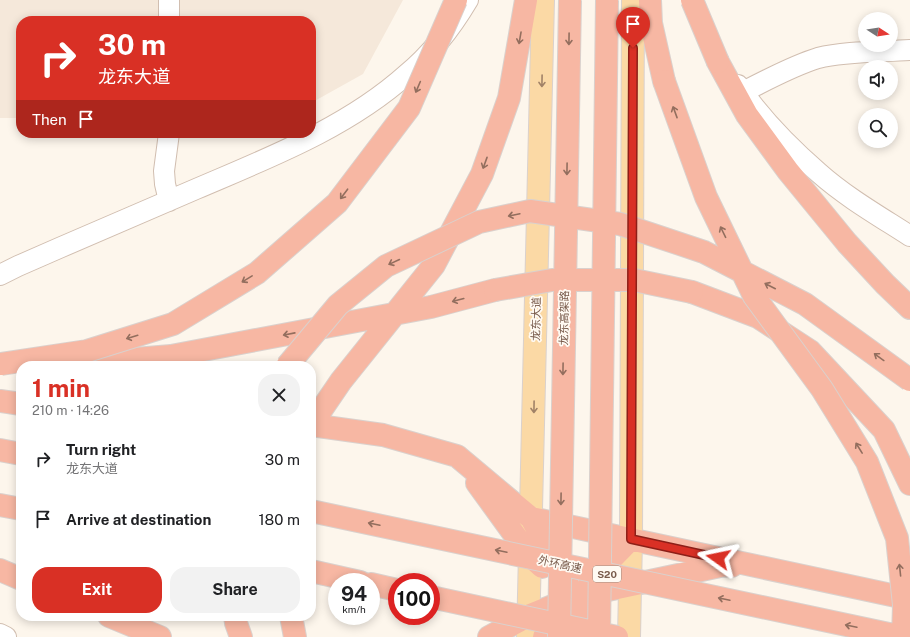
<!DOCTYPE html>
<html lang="en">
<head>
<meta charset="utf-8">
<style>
  body { margin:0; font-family:"Public Sans","Noto Sans SC",sans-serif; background:#f2f2f2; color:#202124; height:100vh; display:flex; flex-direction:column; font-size:15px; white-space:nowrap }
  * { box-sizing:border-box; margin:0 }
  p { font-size:13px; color:#757577 }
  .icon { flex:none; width:22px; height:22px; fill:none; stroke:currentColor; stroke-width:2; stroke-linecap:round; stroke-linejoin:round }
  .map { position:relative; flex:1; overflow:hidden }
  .details { position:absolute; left:16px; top:361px; width:300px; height:260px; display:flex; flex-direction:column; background:#fff; border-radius:16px; box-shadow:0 2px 10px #0003 }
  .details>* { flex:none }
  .top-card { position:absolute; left:16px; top:16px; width:300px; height:122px; border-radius:16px; box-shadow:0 2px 10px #0003; background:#d93025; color:#fff; overflow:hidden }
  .needle { width:26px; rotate:102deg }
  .fabs { position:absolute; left:858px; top:12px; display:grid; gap:8px }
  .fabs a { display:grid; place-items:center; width:40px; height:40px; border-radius:50%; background:#fff; box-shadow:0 2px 10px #0003; font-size:20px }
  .speed { position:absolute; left:328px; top:573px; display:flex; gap:8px; font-size:20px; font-weight:700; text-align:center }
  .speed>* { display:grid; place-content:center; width:52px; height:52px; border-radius:50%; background:#fff; box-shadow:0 2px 10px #0003; line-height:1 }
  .speed small { font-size:10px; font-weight:400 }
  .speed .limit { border:6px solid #d22; background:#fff; color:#111 }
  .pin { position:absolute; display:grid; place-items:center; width:34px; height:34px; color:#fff; margin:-41px -17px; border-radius:50% 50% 50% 0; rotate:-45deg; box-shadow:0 0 4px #0007 }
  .pin .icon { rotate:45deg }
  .me { position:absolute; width:44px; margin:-22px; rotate:282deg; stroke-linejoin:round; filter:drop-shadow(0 0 3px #0008) }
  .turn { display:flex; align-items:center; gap:14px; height:84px; padding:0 16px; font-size:18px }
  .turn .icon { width:52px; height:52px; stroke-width:2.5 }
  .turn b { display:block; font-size:28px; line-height:34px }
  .then { display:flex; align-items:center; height:38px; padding:0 16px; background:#0003; gap:8px; font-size:15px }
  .round { display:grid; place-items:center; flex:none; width:42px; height:42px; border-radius:16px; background:#f2f2f2 }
  .overview { display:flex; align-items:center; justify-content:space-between; height:68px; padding:0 16px }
  h1 { font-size:24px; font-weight:700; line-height:30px; color:#d93025 }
  .button { display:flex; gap:8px; margin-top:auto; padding:8px 16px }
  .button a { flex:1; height:46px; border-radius:16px; background:#d93025; color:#fff; font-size:16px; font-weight:700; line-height:46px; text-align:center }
  .button a+a { background:#f2f2f2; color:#202124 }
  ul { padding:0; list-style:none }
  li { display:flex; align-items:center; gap:12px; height:60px; padding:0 16px }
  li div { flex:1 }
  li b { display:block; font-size:15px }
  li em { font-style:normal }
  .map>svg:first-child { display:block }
</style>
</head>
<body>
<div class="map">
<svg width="910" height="637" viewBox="0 0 910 637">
  <rect width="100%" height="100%" fill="#fdf6ec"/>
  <path fill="#f5e8da" d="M0,0H403L363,74L311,103V21H21V118H0Z"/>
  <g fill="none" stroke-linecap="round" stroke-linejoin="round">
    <defs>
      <path id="minor" d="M169,0V21
        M738,85C760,117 789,147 819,173C846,197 879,216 910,236
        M743,92C767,80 792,66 818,58C846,51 881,52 910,50
        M169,201L165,184L164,171L169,133
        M0,275L18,266C77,240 136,215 196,189C268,158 347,128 407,74C431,54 452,27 468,0
        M0,634L6,637"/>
      <path id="major" d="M528,637L543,0
        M629,637L631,539L633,0"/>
      <path id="highway" d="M650,0L651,23L664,81
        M718,62L747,115L788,171L847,243L885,284L910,308
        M692,292L758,317L810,351L884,430L910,484
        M51,363H87L171,356L431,307L495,290
        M0,401L21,404
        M311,425L341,381L434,265L482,174L509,98L526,0
        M311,425L383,435L457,456L531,518L575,597L600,637
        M0,450L21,454
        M477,483L530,556L542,567
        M0,505L21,509
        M531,518L910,599
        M0,570L21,579
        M311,571L360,582
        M590,581L631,539
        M371,584L397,590
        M109,616L160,637
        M235,616L236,623L241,637
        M291,616L295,637
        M489,637L528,616L575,597L725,565L732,566
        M544,637L565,610"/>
    </defs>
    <use href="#minor" stroke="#d1beb0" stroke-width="22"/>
    <use href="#major" stroke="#dad1cd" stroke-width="24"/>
    <use href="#highway" stroke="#dad1cd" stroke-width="24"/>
    <use href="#minor" stroke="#fff" stroke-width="20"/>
    <use href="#major" stroke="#fbd9a5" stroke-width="22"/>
    <use href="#highway" stroke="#f7b7a3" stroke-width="22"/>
    <defs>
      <path id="highway-bridge" d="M692,0L718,62
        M664,81L706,197L754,296L822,389L867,462L897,538L904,605L903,637
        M495,290L552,280H634L692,292
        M1,364L87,351L173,324L257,273L337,203L409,108L456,0
        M287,366L338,305L386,266L479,222L530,211L620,224L704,252L805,304L910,380
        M311,511L903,637
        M431,597L617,637
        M559,637L570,0
        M599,637L607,0"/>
    </defs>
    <use href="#highway-bridge" stroke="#dad1cd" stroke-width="24" stroke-linecap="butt"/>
    <use href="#highway-bridge" stroke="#f7b7a3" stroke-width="22"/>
  </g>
  <defs><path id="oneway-shaft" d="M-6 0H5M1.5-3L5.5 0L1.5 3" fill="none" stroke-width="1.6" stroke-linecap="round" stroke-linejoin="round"/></defs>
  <g stroke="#936e5e">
    <use href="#oneway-shaft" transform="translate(520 38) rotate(100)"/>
    <use href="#oneway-shaft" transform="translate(569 39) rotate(91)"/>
    <use href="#oneway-shaft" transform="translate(418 87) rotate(113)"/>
    <use href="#oneway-shaft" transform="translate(675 112) rotate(-110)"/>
    <use href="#oneway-shaft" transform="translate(485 163) rotate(110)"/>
    <use href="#oneway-shaft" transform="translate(567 169) rotate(91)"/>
    <use href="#oneway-shaft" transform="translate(344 194) rotate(127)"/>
    <use href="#oneway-shaft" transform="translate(514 215) rotate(168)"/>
    <use href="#oneway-shaft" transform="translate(723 232) rotate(-116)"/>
    <use href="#oneway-shaft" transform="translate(394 262) rotate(155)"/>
    <use href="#oneway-shaft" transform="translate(247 279) rotate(149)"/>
    <use href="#oneway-shaft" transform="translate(770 286) rotate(-153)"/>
    <use href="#oneway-shaft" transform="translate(458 300) rotate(165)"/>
    <use href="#oneway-shaft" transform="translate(289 334) rotate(169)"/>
    <use href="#oneway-shaft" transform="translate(132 337) rotate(163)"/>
    <use href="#oneway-shaft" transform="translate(879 357) rotate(-144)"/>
    <use href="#oneway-shaft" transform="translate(563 369) rotate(91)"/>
    <use href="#oneway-shaft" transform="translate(859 448) rotate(-122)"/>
    <use href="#oneway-shaft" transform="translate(561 499) rotate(91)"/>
    <use href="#oneway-shaft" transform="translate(374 524) rotate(-168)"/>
    <use href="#oneway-shaft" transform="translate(501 551) rotate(-168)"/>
    <use href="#oneway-shaft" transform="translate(900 570) rotate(-96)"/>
    <use href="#oneway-shaft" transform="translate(724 599) rotate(-168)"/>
    <use href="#oneway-shaft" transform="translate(851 626) rotate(-168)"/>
  </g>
  <g stroke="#a18267">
    <use href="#oneway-shaft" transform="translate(542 81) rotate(91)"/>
    <use href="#oneway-shaft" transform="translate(534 407) rotate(91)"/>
  </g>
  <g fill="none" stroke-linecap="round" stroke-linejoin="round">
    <defs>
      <path id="route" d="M633,48L631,539L718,558"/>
    </defs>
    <use href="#route" stroke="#8d1f18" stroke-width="10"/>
    <use href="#route" stroke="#d93025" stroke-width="7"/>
  </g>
  <g text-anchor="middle" stroke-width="3.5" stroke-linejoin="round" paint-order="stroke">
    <rect fill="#fffaf3" stroke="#a28b7f" stroke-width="1" x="593" y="566" width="28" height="16" rx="3"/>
    <g font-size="10" font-weight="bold" fill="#7a5c4d">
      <text x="607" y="578">S20</text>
    </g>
    <g font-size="11" fill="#7a5c4d" stroke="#fffaf3">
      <text transform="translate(564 318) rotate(-89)" y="4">龙东高架路</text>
      <text transform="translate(536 319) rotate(-89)" y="4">龙东大道</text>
      <text transform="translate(560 564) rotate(12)" y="4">外环高速</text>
    </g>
  </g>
</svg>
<div class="fabs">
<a><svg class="needle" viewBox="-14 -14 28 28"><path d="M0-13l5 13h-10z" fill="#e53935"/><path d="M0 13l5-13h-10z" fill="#757577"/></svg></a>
<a><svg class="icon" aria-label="sound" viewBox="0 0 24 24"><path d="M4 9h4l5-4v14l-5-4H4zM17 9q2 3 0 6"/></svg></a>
<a><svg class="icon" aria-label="search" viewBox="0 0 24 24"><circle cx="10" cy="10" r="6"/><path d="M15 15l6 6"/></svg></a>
</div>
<div class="speed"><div>94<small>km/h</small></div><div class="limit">100</div></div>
<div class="pin" style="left:633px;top:48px;background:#d93025"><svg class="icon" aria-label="arrive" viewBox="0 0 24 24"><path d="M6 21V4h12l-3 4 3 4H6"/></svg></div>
<svg class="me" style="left:718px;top:558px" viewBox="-20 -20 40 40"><path d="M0-17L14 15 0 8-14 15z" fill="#d93025" stroke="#fff" stroke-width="4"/></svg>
<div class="top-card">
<div class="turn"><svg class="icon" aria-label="right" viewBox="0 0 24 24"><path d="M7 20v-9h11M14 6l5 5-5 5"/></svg><div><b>30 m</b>龙东大道</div></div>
<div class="then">Then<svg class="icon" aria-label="arrive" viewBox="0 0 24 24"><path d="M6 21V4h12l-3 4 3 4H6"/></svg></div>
</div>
<section class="details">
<div class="overview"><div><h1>1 min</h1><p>210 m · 14:26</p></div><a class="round"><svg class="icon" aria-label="close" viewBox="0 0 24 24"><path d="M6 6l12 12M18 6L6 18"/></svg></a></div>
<ul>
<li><svg class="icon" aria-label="right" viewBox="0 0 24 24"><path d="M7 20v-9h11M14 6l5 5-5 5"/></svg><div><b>Turn right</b><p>龙东大道</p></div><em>30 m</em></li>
<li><svg class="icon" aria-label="arrive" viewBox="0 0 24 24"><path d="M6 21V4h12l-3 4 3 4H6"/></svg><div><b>Arrive at destination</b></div><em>180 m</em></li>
</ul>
<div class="button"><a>Exit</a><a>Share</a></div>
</section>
</div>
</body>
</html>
